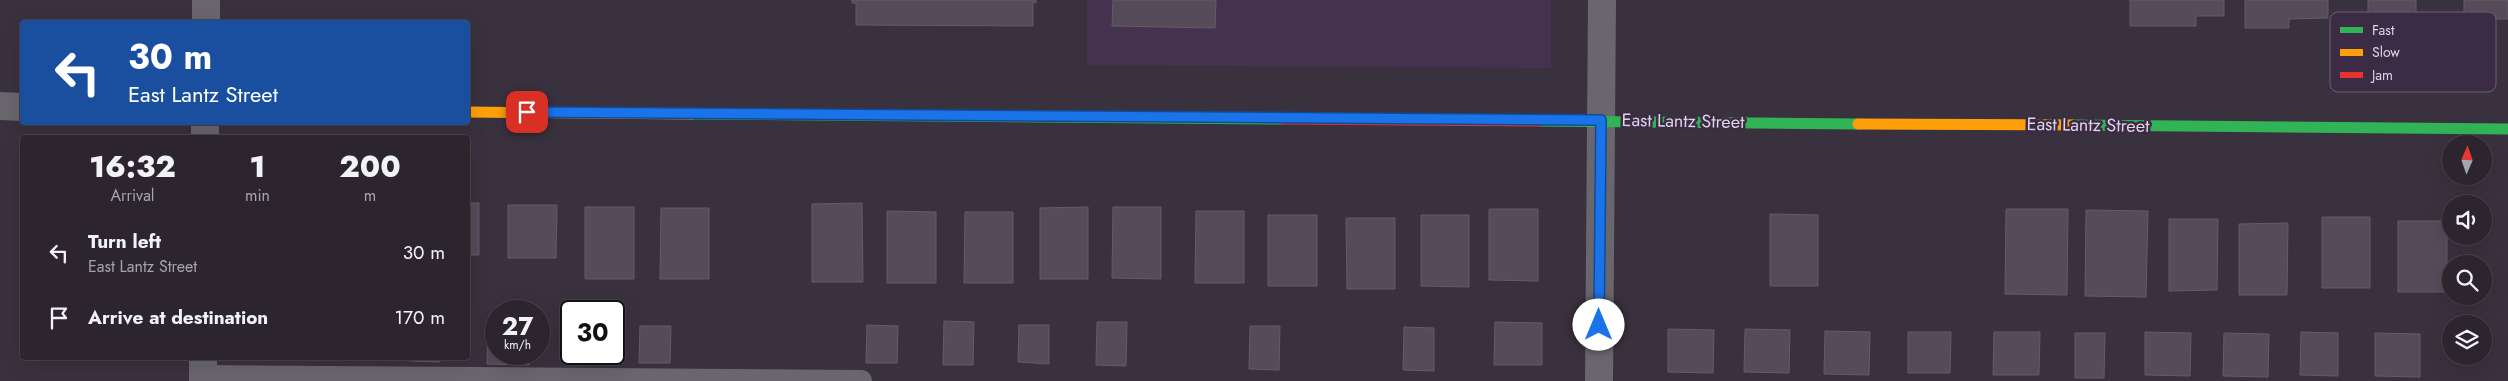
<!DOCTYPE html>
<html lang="en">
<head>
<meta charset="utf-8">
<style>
  body { margin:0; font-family:Jost,sans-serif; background:#38313a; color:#f1f3f6; height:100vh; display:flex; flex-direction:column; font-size:19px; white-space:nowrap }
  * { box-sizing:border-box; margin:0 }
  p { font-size:16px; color:#a6a5aa }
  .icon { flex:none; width:28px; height:28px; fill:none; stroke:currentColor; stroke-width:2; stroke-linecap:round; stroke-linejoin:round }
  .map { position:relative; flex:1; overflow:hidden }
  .panel { position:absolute; left:20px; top:135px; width:450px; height:225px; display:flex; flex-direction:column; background:#2c252e; border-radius:5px; box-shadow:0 5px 20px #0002,0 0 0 1px #48424a }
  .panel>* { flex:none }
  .guide { position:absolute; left:20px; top:20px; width:450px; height:105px; border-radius:5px; box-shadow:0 5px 20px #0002,0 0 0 1px #48424a; background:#1a4fa0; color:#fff; overflow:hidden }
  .needle { width:32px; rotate:2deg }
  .tools { position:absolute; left:2442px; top:135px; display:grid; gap:10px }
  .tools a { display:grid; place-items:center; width:50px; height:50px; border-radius:50%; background:#2c252e; box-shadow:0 5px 20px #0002,0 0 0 1px #48424a; font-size:25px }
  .speed { position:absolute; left:485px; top:300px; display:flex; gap:10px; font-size:25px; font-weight:700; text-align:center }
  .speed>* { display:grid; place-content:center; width:65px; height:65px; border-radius:50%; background:#2c252e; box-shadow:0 5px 20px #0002,0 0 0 1px #48424a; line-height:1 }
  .speed small { font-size:12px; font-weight:400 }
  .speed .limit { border:2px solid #111; border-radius:8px; background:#fff; color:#111 }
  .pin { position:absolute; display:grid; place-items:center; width:42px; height:42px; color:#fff; margin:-21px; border-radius:10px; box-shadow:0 2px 8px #0006 }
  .me { position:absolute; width:55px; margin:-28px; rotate:0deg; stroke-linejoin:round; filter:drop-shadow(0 0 4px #0008) }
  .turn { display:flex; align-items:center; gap:18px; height:105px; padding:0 25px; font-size:22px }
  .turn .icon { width:65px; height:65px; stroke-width:2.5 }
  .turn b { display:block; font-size:35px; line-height:42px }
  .eta { display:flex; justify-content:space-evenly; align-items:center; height:85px; text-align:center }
  .eta b { font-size:30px; font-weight:800; line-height:35px }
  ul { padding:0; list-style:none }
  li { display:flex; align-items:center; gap:15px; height:65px; padding:0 25px }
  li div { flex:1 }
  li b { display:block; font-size:19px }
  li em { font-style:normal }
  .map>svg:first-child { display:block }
</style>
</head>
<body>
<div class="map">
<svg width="2508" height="381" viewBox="0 0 2508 381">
  <rect width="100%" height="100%" fill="#3a313e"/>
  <path fill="#44324e" d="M1087,0H1551V68L1087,65Z"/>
  <path fill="#554b59" stroke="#645c68" d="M852,0H1036V3L1033,2V26L856,25V3H852Z
    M1113,0H1216L1215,28L1112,26Z
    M2130,0H2224V16H2196V26H2130Z
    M2245,0H2328V18L2289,19V28H2245Z
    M2368,0H2416V19H2368Z
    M2464,0H2508V19H2464Z
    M468,203H479V255H468Z
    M862,203L863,282H812V204Z
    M508,205H557L556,258H508Z
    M585,207H634V279H585Z
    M1088,207V279H1040V208Z
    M1113,207H1161V279L1112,278Z
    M661,208H709V279H660Z
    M1489,209H1538V281L1489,280Z
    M2006,209H2068L2067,295L2005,294Z
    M2086,210L2148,211L2146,297L2085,296Z
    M887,211L936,212V283H887Z
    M1196,211H1244V283H1195Z
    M965,212H1013V283H964Z
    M1770,214L1818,215V286H1770Z
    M1268,215H1317V286H1268Z
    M1421,215H1469V287L1421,286Z
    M2322,217H2370V288H2322Z
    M1346,218H1395V289H1347Z
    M2169,219H2218L2217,290L2169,291Z
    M2398,221H2447V292H2398Z
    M2288,223L2287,295H2239V224Z
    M944,321L974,322L973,365H943Z
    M1097,322H1127L1126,366L1096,365Z
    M1495,322L1542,323V365H1494Z
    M867,325L898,326L897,363H866Z
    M1019,325H1049V364L1018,362Z
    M640,326H671L670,363H639Z
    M1250,326H1280L1279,370L1249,369Z
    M488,327H496V354H529V365L487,364Z
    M1404,327L1434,328V371L1403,370Z
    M1668,329L1714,330L1713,373L1668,372Z
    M1745,329L1790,330L1789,373L1744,372Z
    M1825,331L1870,332L1869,375L1824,374Z
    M1908,332H1951L1950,373H1908Z
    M1994,332H2040L2039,375H1993Z
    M2145,332L2191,333L2190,376L2145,375Z
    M2301,332L2338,333V376L2300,375Z
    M2075,333H2105L2104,378H2075Z
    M2224,333L2269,334L2268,377L2223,376Z
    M2375,333L2420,334V377L2375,376Z
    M335,358H365V360L334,359Z
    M409,358H440V362L409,361Z"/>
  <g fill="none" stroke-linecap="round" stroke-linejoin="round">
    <path stroke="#6a666e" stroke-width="22" d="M203,376L861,381"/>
    <path stroke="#6a666e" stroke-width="28" d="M206,22V0
      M0,106L22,107
      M205,138V122
      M203,381V358
      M1599,381L1602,0"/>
    <path stroke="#30b455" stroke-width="11" d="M691,114L1282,119
      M1539,121L1858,124
      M2072,125L2508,129"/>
    <path stroke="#ff9f0a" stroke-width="11" d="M468,112L691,114
      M1858,124L2072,125"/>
    <path stroke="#e5322d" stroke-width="11" d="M1282,119L1539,121"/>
  </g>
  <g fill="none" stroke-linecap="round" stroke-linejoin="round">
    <defs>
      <path id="route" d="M527,112L1601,120L1599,325"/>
    </defs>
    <use href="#route" stroke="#114b97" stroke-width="12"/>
    <use href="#route" stroke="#1a73e8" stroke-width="9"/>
  </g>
  <g text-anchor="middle" stroke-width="5" stroke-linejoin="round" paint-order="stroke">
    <g font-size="18" fill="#ddd4e4" stroke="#3b2b44">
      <text transform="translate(1683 121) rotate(1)" y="6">East Lantz Street</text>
      <text transform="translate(2088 125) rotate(1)" y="6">East Lantz Street</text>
    </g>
  </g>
  <rect x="2330" y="12" width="166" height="80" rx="8" fill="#3b2b44" stroke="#6c5e74" stroke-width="1"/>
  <rect x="2340" y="27" width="23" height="6" fill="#30b455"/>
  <rect x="2340" y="49" width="23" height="7" fill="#ff9f0a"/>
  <rect x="2340" y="72" width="23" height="6" fill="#e5322d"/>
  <g font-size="14" fill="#ddd4e4">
    <text x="2372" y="35">Fast</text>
    <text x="2372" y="57">Slow</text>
    <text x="2372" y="80">Jam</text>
  </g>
</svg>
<div class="tools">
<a><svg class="needle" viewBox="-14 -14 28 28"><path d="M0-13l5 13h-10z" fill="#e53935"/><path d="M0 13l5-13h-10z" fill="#a6a5aa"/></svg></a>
<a><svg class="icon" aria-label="sound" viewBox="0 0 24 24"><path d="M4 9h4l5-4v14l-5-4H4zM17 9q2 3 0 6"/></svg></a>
<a><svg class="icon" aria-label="search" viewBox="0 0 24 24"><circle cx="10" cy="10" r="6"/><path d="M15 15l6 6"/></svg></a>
<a><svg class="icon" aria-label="layers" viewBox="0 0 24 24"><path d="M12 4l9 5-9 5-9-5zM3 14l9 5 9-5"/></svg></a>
</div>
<div class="speed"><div>27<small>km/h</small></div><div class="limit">30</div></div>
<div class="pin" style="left:527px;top:112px;background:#d93025"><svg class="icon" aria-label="arrive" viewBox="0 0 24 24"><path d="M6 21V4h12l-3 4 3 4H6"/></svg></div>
<svg class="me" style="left:1599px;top:325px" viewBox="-20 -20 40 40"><circle r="19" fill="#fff"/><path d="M0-13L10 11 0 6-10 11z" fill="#1a73e8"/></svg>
<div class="guide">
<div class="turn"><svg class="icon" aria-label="left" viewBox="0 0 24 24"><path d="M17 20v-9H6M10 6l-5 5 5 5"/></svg><div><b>30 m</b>East Lantz Street</div></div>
</div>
<section class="panel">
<div class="eta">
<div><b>16:32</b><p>Arrival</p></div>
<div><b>1</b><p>min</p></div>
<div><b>200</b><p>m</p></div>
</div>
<ul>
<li><svg class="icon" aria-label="left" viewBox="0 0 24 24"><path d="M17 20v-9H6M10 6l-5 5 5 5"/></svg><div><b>Turn left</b><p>East Lantz Street</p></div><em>30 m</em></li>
<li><svg class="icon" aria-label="arrive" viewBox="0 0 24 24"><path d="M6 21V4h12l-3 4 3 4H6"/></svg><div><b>Arrive at destination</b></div><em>170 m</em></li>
</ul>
</section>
</div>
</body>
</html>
